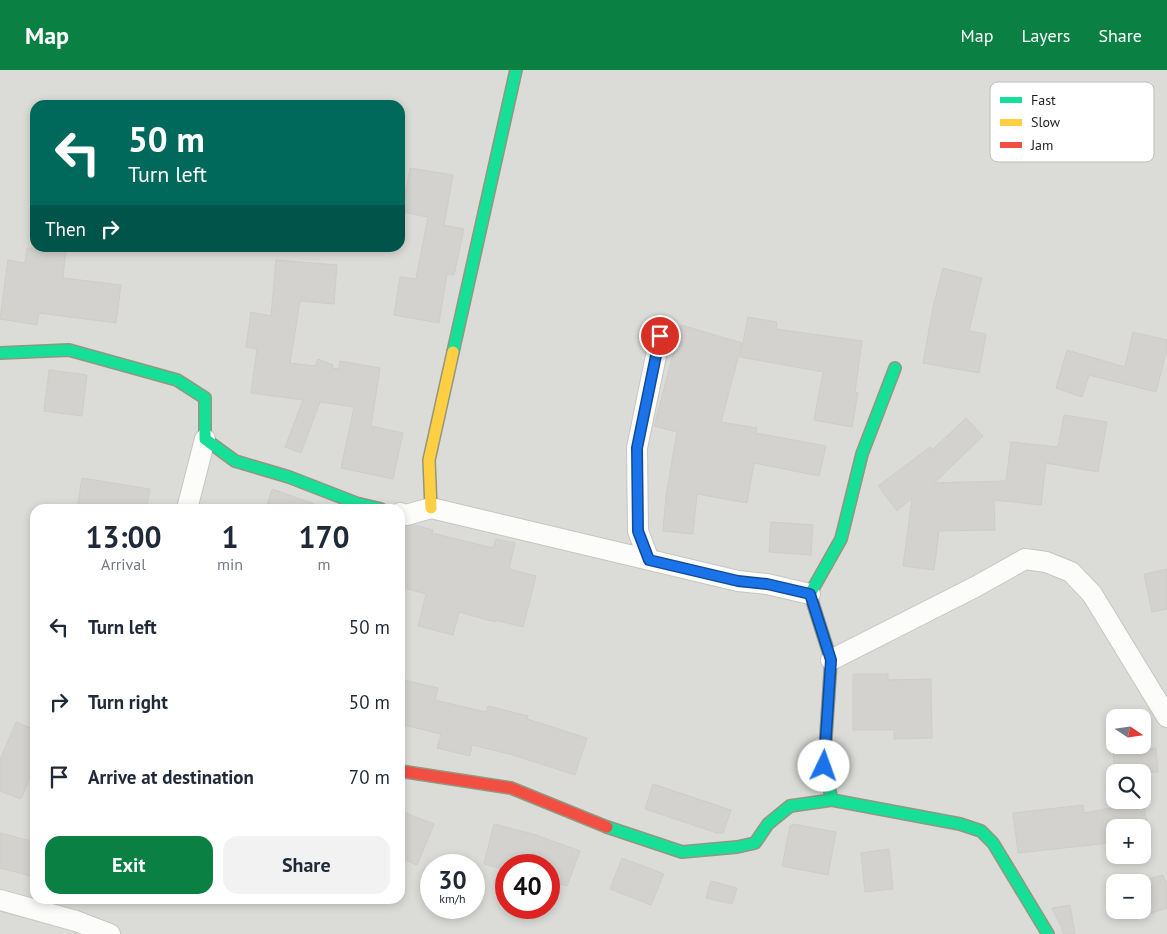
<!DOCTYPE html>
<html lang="en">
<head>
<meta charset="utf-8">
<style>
  body { margin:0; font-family:"PT Sans",sans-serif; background:#f2f2f3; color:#1f2937; height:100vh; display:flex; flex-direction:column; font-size:19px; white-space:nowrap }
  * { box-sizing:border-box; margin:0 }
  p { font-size:16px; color:#747a83 }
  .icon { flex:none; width:28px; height:28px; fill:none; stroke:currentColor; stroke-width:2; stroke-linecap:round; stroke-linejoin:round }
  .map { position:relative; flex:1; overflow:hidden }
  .drawer { position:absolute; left:30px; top:434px; width:375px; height:400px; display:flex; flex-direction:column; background:#fff; border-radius:15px; box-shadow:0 2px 8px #0003 }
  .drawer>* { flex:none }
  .top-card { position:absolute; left:30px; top:30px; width:375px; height:152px; border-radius:15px; box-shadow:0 2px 8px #0003; background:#00695c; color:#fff; overflow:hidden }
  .needle { width:32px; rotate:103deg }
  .fabs { position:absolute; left:1106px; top:639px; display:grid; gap:10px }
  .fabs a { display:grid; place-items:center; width:45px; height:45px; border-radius:10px; background:#fff; box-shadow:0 2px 8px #0003; font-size:25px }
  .speed { position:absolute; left:420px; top:784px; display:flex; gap:10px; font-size:25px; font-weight:700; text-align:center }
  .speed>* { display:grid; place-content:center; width:65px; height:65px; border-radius:50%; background:#fff; box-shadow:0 2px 8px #0003; line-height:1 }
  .speed small { font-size:12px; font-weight:400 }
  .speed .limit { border:8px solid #d22; background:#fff; color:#111 }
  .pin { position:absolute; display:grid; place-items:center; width:42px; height:42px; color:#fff; margin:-21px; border:2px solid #fff; border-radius:50%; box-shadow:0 1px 5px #0007 }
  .me { position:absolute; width:55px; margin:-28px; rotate:3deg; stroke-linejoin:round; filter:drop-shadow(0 0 4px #0008) }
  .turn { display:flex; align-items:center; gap:18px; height:105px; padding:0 15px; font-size:22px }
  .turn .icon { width:65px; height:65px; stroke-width:2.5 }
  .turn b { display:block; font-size:35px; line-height:42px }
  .then { display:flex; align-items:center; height:48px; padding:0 15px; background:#0003; gap:10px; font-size:19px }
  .eta { display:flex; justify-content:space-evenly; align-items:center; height:85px; text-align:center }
  .eta b { font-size:30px; font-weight:700; line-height:35px }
  .cta { display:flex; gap:10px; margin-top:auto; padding:10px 15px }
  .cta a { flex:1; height:58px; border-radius:15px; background:#0b8043; color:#fff; font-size:20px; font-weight:700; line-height:58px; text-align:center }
  .cta a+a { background:#f2f2f3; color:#1f2937 }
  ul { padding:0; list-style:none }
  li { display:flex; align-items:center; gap:15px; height:75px; padding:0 15px }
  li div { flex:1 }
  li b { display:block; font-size:19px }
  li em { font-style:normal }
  header { display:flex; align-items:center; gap:30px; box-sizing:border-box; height:70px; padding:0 25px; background:#0b8043; color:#fff }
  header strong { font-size:24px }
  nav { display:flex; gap:28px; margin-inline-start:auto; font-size:18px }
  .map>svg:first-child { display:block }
</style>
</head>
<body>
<header>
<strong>Map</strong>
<nav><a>Map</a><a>Layers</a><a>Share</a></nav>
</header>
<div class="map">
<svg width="1167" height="864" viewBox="0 0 1167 864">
  <rect width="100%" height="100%" fill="#ecece7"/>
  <path fill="#dbdbd8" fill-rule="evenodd" d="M0,0H1167V864H0ZM35,35H400V178H35ZM35,439H400V829H35ZM1115,648H1142V675H1115ZM1115,702H1142V730H1115ZM1115,758H1142V785H1115ZM431,795H474V838H431ZM506,795H549V838H506ZM1115,812H1142V840H1115Z"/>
  <path fill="#d3d2ce" stroke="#cfcdc8" d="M410,98L453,105L444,155L464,159L454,205L447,204L439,253L394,245L400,207L416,209L428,147L402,142Z
    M27,178H66L63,208L121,215L116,253L39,243L37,255L0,249L8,190L25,193Z
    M276,190L337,195L334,234L300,231L290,293L315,296L318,289L333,295L332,298L339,299L340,291L380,298L371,356L403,363L393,409L341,398L354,337L320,332L301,383L285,377L303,330L251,323L257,279L246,277L251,242L271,246Z
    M943,198L982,208L969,261L986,264L979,303L923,293L933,238Z
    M748,247L777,252L776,259L862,271L855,322L858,323L852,357L814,350L823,302L740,287Z
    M681,255L742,273L721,352L757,358L756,363L826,376L819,406L754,393L747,433L697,424L693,464L663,461L666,426L677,362L654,356Z
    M1133,262L1167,270V278L1156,322L1089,305L1082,327L1056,318L1067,280L1125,297Z
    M49,300L87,305L82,346L44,341Z
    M1064,345L1107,352L1098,402L1046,393L1041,435L994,430L995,460L939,461L934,500L903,496L912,428L897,441L878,416L930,377L932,380L966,348L983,366L934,413L1006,411L1011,372L1058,377Z
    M82,408L150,419L146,439H77Z
    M272,419L323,437L322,439H266Z
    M771,452L813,455L811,485L769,482Z
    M414,455L433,460L432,463L493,478L496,469L515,473L509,499L536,506L523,557L495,550V552L459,542L453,565L418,556L426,524L400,517V464L402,456Z
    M1167,499V539L1152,542L1144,504Z
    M853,604H888V610L931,609L932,668L894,669V660H853Z
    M400,609L438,618L435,630L486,642L488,636L528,646L527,649L587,668L575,705L513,685L472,675L470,686L437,678L441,664L400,654Z
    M16,652L35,660V695L21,729L0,721V690Z
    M1156,678L1158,702H1115L1113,683Z
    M653,714L731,740L723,763H717L645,739Z
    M1143,732L1151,775L1142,776V758H1115V781H1110L1109,773L1018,783L1013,743L1083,735L1084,743Z
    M400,741L434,754L417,795L400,788Z
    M494,754L533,764L580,781L567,816L549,811V795H506V800L484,794Z
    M793,754L836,762L828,805L782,796L790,756Z
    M0,763L35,772V807L0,798Z
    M889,779L893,819L865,822L861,783Z
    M622,788L664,804L651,835L610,819Z
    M1163,805L1167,818V838L1142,846V811Z
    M711,811L737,818L732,834L706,828Z
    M1070,835L1075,864H1064L1061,856L1052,838Z"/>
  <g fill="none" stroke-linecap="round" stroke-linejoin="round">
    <defs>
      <path id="street" d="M187,439L205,369
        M400,443L406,445L431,438L738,511L767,514L810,524
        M649,490L638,461L637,378L660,266
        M831,590L975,517L1025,489L1046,492L1071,502L1092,524L1167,647
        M0,830L76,851L110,864"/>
      <path id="fast" d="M453,282L516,0
        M0,283L69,280L177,310L205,328V369L235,391L289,407L356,433L381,439
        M832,730L824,696L831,590L810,524L841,469L862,384L895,298
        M607,757L682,782L737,777L755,773L768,754L790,736L832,730L960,754L981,761L993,773L1048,864"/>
      <path id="slow" d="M431,438L429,390L453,282"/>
      <path id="jam" d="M400,701L511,718L607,757"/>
    </defs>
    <use href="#street" stroke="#c5c5c3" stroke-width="22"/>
    <use href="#fast" stroke="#92977e" stroke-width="14"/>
    <use href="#slow" stroke="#92977e" stroke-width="14"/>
    <use href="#jam" stroke="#92977e" stroke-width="14"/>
    <use href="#street" stroke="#fcfcfb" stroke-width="20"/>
    <use href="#fast" stroke="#16e098" stroke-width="11"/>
    <use href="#slow" stroke="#ffcf43" stroke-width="11"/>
    <use href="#jam" stroke="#f24e42" stroke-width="11"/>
  </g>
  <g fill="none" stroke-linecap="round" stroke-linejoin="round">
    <defs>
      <path id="route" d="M660,266L637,378L638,461L649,490L738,511L767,514L810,524L831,590L824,696"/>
    </defs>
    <use href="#route" stroke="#114b97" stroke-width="12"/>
    <use href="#route" stroke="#1a73e8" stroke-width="9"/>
  </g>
  <rect x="990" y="12" width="164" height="80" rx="8" fill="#fff" stroke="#bcbcbc" stroke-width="1"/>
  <rect x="1000" y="27" width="22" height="6" fill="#16e098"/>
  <rect x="1000" y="49" width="22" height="7" fill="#ffcf43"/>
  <rect x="1000" y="72" width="22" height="6" fill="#f24e42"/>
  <g font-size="14" fill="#1e1e1e">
    <text x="1031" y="35">Fast</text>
    <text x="1031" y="57">Slow</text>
    <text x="1031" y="80">Jam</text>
  </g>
</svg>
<div class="fabs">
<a><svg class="needle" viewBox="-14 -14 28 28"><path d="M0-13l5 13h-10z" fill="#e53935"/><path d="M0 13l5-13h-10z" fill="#747a83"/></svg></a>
<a><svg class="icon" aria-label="search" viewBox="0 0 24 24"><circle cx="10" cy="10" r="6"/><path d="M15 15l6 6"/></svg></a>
<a>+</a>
<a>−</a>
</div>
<div class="speed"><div>30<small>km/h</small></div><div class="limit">40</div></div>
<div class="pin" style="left:660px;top:266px;background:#d93025"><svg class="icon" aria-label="arrive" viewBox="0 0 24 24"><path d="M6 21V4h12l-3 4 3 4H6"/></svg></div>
<svg class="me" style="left:824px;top:696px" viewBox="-20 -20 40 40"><circle r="19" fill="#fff"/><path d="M0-13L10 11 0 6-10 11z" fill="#1a73e8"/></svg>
<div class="top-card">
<div class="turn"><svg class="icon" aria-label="left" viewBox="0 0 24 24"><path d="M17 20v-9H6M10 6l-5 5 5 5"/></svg><div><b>50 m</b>Turn left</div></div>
<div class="then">Then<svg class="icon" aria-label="right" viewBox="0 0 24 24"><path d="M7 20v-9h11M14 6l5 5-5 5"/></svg></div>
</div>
<section class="drawer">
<div class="eta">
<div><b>13:00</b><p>Arrival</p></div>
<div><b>1</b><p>min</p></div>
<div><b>170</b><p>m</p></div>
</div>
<ul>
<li><svg class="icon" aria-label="left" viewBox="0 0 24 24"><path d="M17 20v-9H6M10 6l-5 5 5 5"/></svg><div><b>Turn left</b></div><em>50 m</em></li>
<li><svg class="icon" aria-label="right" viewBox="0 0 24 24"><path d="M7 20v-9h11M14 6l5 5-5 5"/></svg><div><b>Turn right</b></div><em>50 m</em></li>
<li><svg class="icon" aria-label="arrive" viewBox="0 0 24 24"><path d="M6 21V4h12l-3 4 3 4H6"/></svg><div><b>Arrive at destination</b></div><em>70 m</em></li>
</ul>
<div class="cta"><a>Exit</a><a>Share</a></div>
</section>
</div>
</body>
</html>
